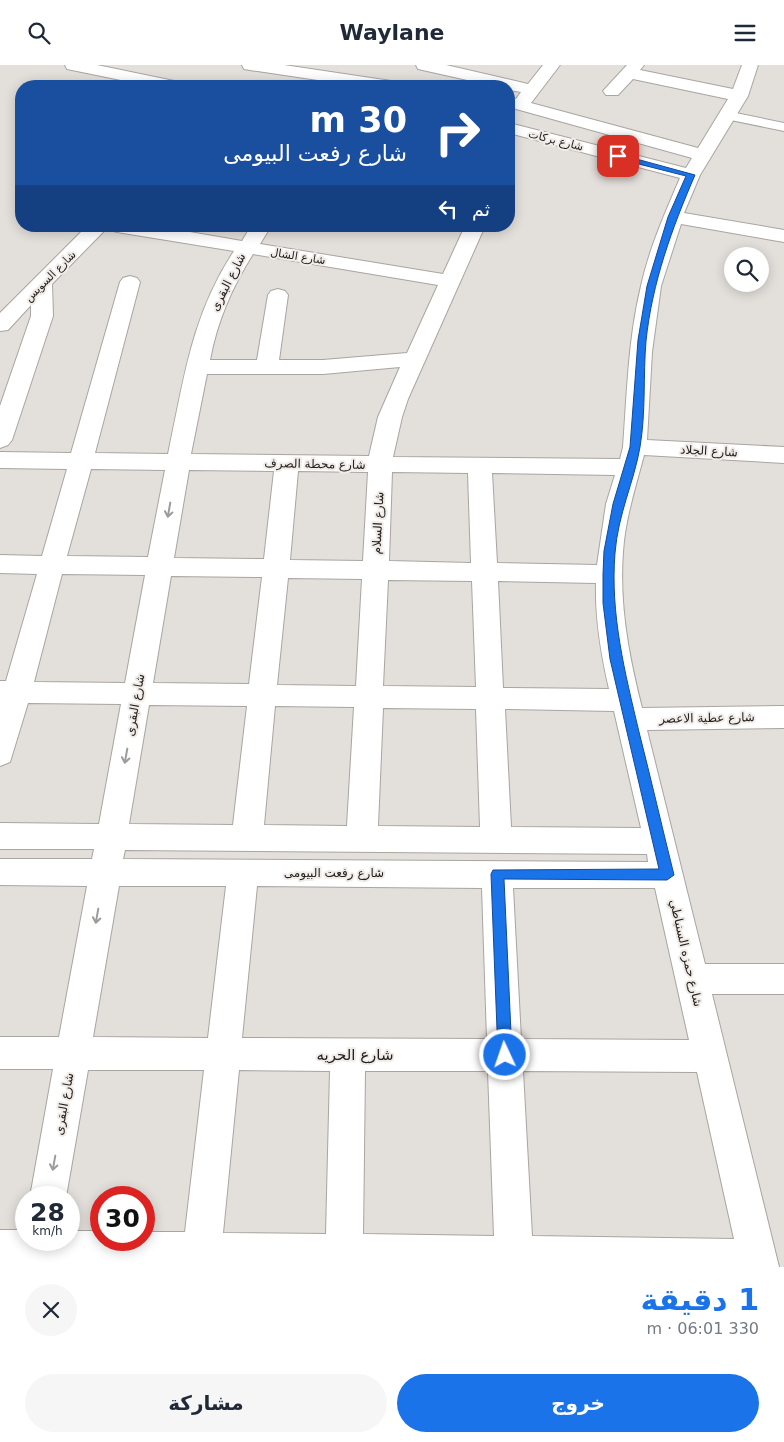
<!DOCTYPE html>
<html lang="ar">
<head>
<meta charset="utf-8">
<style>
  body { margin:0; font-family:"DejaVu Sans","Noto Sans Arabic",sans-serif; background:#f6f6f7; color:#1f2937; direction:rtl; height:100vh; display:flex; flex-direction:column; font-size:19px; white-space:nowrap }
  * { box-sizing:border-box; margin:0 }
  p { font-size:16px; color:#747a83 }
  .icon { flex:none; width:28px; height:28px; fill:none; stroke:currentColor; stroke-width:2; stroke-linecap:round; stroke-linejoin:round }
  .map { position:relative; height:1202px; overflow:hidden; direction:ltr }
  .drawer { display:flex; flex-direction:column; background:#fff; flex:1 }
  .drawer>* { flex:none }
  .hud { position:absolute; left:15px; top:15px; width:500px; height:152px; border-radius:20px; box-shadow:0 2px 12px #0003; direction:rtl; background:#1a4fa0; color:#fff; overflow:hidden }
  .buttons { position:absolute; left:724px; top:182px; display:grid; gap:10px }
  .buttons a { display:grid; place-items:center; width:45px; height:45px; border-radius:50%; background:#fff; box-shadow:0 2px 12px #0003; font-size:25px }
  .speed { position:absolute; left:15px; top:1121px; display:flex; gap:10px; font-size:25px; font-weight:700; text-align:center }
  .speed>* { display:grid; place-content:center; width:65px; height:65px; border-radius:50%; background:#fff; box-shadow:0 2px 12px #0003; line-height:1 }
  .speed small { font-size:12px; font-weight:400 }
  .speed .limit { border:8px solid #d22; background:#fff; color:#111 }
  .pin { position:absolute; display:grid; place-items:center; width:42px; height:42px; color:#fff; margin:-21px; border-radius:10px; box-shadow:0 2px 8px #0006 }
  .me { position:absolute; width:55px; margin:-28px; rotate:357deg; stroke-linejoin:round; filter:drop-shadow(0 0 4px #0008) }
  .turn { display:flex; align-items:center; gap:18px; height:105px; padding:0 25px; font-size:22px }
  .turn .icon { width:65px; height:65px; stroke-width:2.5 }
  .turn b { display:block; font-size:35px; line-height:42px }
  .then { display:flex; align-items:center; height:48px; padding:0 25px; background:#0003; gap:10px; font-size:19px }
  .round { display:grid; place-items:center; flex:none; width:52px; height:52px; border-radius:26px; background:#f6f6f7 }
  .overview { display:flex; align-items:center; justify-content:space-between; height:85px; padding:0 25px }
  h1 { font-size:30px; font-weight:800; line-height:38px; color:#1a73e8 }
  .button { display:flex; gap:10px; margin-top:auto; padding:10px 25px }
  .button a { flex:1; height:58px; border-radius:30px; background:#1a73e8; color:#fff; font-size:20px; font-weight:800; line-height:58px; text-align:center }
  .button a+a { background:#f6f6f7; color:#1f2937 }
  header { display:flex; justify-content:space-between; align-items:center; height:65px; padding:0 25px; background:#fff; font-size:22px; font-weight:800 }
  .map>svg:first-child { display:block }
</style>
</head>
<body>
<header><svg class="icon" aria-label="menu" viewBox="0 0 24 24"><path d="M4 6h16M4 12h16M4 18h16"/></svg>Waylane<svg class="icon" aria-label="search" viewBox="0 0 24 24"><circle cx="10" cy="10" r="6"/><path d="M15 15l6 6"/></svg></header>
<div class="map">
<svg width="784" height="1202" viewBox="0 0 784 1202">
  <rect width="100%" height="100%" fill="#e3dfdb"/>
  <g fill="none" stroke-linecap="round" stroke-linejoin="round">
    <defs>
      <path id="lane" d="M726,46L784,58V66L721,53L720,50L721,47Z"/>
      <path id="street" d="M65,0H97L179,17L182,21H150L67,4Z
        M242,0H284L391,16L397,17L400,21H358L250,5L244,4Z
        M416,0H446L528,19L543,0H560L531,38L698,83L728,34L633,14L618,30H606L603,26L627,0H644L640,5L733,24L742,0H758L748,31L700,110L684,148L784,165V177L681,159L661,221L652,287L647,375L784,382V398L644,390C636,421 625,454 623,487C619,540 629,592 642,643L784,641V663L647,665L705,899H784V929H712L779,1202H0V1165H26V1175H69V1166H101V1175H144V1167H185L204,1005H88L66,1132H30L53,1004H0V972H59L87,821L0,820V794H92L94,784H0V758L99,759L121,639L28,638L10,697L0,701V616H6L37,509L0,508V490L42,491L67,404L0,403V387L71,388L120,217L123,213L130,211L137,213L140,217L95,388L168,389C184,315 191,251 234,186L117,167L110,165L108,162L52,219L53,251L12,375L8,380L0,383V341L31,251V240L8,265L0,266V248L87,161H155L242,176L251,161H271L260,179L443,209L465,161H485L408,334L402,352L393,392L620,394L623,382C627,329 628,274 641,221C649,184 665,148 680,113L509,68V58L686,103L692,93L509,42V32L516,34L521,27L509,25V21H494L418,4ZM253,189L438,220L407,288L323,295H279L288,230L285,226L278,224L271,226L268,230L257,295H210C217,257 232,222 253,189ZM400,302L378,352L369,391L191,389L207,309H323ZM91,404L165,405L148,492L67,491ZM189,405L274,406L264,494L174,493ZM298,406L368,407L363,496L290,495ZM392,407L468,408L471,498L389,496ZM492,408L615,410L606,439L597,500L497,498ZM62,509L145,510L125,618L34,617ZM171,511L262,512L249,619L153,618ZM288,513L362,514L356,621L277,620ZM388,515L472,516L476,622L383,621ZM498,516L596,518C595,554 601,589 609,624L503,623ZM149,640L247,641L233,760L129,759ZM275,641L354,642L347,761L264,760ZM383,643L476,644L480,762L378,761ZM505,644L614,646L641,763L511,762ZM125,785L647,789L648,797L123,794ZM119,821H226L208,973L93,972ZM257,821L482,823L487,974L242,973ZM513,823H655L689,975L521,974ZM239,1005L330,1006L326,1169L223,1168ZM365,1006H488L494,1171L363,1169ZM523,1006L697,1007L734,1174L532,1171Z"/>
    </defs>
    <use href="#lane" stroke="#a9a5a1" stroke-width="2"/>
    <use href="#street" stroke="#a9a5a1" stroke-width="2"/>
    <use href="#lane" fill="#fff" fill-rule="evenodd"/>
    <use href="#street" fill="#fff" fill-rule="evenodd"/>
  </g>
  <defs><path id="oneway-shaft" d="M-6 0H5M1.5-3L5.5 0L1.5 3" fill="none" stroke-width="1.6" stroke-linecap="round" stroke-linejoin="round" transform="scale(1.25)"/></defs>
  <g stroke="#9c9c9b">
    <use href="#oneway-shaft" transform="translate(169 445) rotate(100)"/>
    <use href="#oneway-shaft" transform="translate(126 691) rotate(100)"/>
    <use href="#oneway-shaft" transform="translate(97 851) rotate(100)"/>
    <use href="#oneway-shaft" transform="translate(54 1098) rotate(100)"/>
  </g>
  <path fill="#1a73e8" stroke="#114b97" d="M618,89L695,110C672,163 652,218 646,276C643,311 646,347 640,382C634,417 618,449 615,488C610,549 625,608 639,667C651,714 662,762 674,810L667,815L504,814L512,990L510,995L505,997L500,995L498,990L491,809L493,805L659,804L610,594L603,538V509L604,486L613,439L630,382L638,275L647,221L668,152L686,111L615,93V90Z"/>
  <g text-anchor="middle" stroke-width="4" stroke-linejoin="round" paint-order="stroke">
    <g font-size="11" fill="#242321" stroke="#f1ece8">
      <text transform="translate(556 75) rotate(14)" y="4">شارع بركات</text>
      <text transform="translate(298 191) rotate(9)" y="4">شارع الشال</text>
      <text transform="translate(50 211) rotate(-45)" y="4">شارع السويس</text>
    </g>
    <g font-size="12" fill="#242321" stroke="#f1ece8">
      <text transform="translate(228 217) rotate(-63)" y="4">شارع البقرى</text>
      <text transform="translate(709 386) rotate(3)" y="4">شارع الجلاد</text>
      <text transform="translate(315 399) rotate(1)" y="4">شارع محطة الصرف</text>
      <text transform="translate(378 458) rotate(-87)" y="4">شارع السلام</text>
      <text transform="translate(135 640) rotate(-80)" y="4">شارع البقرى</text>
      <text transform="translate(707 653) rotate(-1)" y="4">شارع عطية الاعصر</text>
      <text x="334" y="812">شارع رفعت البيومى</text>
      <text transform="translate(686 888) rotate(77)" y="4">شارع حمزه السنباطي</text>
      <text transform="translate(64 1039) rotate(-80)" y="4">شارع البقرى</text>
    </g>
    <g font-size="15" fill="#242321" stroke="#f1ece8">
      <text x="355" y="995">شارع الحريه</text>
    </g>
  </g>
</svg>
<div class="buttons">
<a><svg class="icon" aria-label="search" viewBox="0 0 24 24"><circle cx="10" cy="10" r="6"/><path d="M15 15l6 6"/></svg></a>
</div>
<div class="speed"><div>28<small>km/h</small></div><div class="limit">30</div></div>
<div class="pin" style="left:618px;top:91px;background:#d93025"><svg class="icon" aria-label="arrive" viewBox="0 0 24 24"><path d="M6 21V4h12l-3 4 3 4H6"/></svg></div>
<svg class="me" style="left:505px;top:990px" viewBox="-20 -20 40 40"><circle r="17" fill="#1a73e8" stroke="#fff" stroke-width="3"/><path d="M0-11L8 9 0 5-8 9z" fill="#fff"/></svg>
<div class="hud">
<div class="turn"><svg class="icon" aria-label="right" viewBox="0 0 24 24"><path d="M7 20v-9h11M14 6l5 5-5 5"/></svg><div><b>30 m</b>شارع رفعت البيومى</div></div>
<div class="then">ثم<svg class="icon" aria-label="left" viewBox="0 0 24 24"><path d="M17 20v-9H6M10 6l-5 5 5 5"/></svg></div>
</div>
</div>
<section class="drawer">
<div class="overview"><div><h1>1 دقيقة</h1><p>330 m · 06:01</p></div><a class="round"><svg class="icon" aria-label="close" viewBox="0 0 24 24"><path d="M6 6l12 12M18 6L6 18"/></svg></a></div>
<div class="button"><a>خروج</a><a>مشاركة</a></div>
</section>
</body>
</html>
